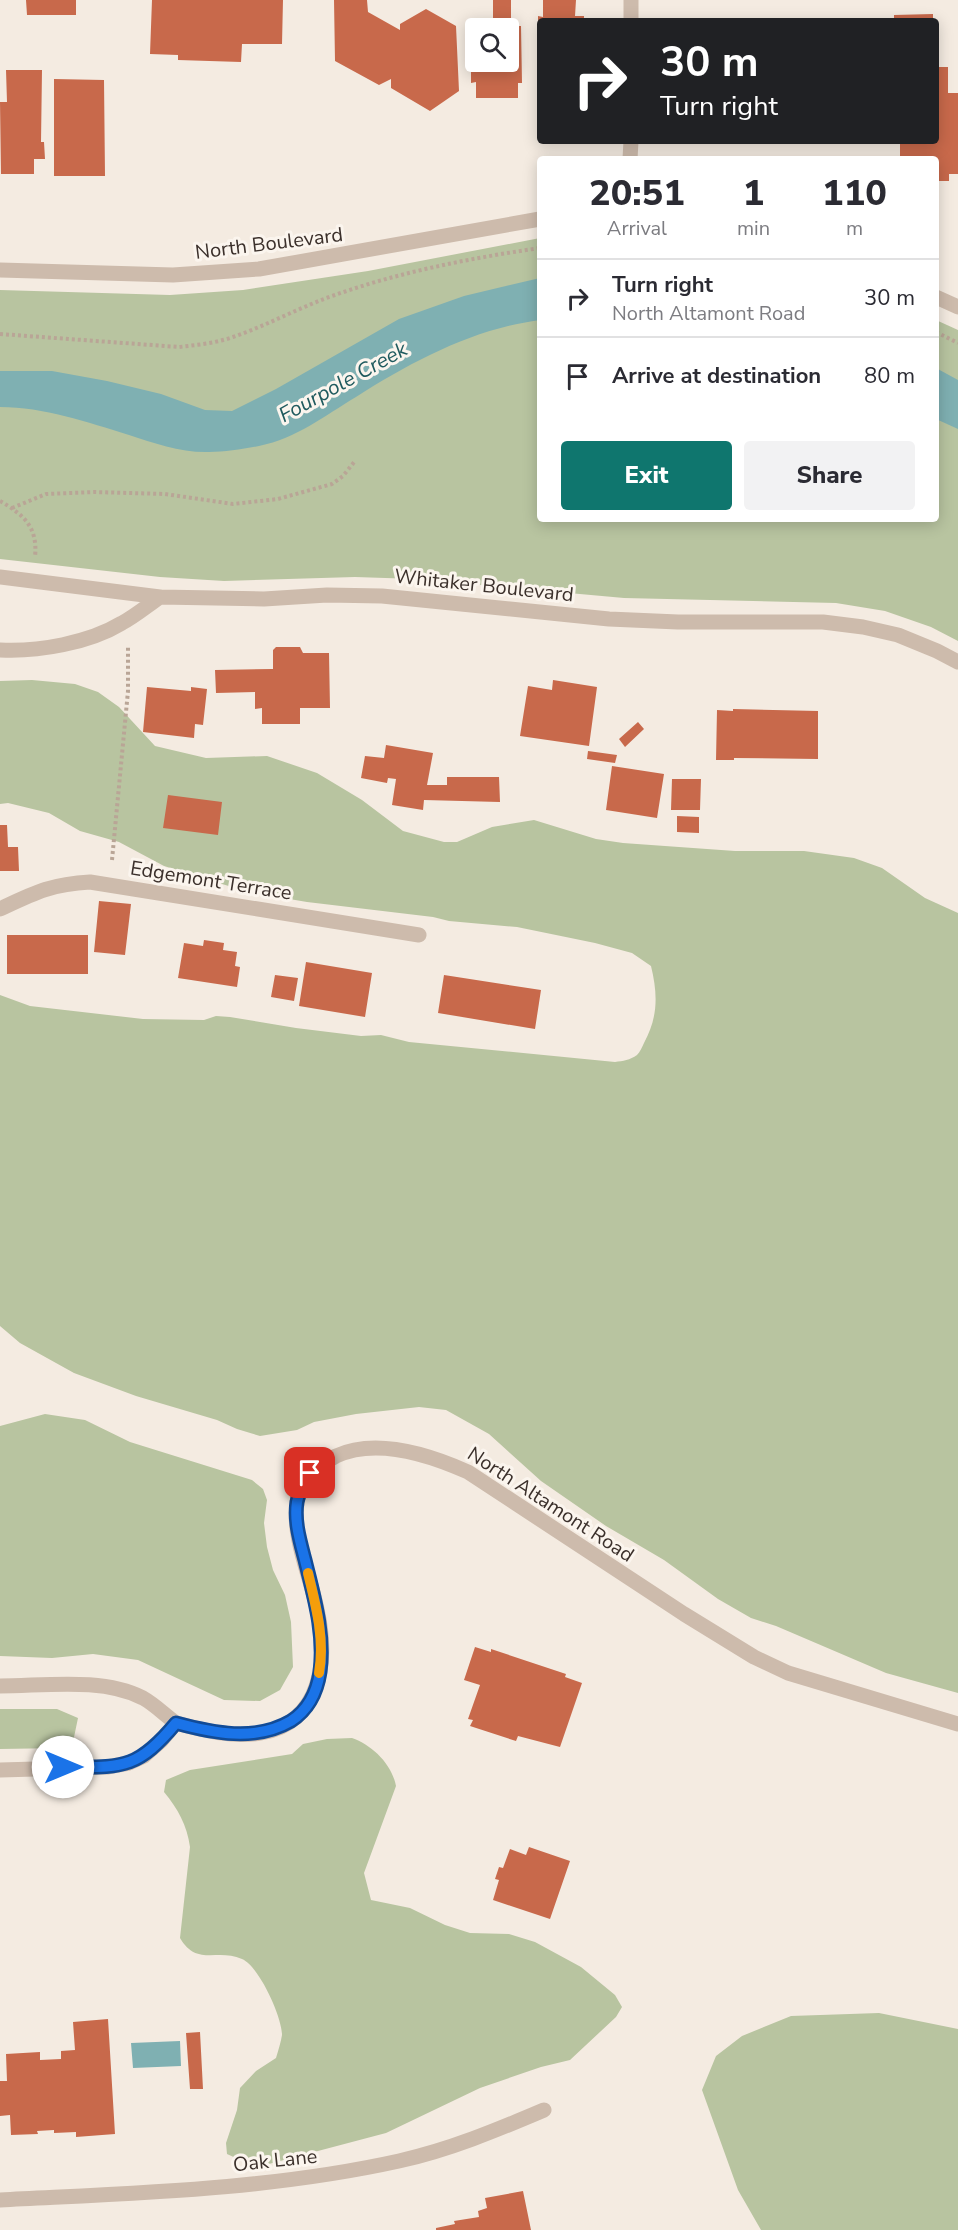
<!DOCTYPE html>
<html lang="en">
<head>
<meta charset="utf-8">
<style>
  body { margin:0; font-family:"Nunito Sans",sans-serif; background:#f2f2f3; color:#2b2b33; height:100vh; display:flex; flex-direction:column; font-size:22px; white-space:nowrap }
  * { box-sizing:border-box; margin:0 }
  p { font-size:20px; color:#7c7c81 }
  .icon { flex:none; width:33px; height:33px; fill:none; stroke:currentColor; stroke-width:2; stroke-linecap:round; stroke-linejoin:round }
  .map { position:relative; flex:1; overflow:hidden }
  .drawer { position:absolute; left:537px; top:156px; width:402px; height:366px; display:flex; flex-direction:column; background:#fff; border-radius:6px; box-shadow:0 3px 15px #0003 }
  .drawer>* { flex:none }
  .guide { position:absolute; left:537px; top:18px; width:402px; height:126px; border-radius:6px; box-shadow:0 3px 15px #0003; background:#202124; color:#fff; overflow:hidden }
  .buttons { position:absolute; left:465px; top:18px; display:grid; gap:12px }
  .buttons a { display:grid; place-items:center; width:54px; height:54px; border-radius:6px; background:#fff; box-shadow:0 3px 15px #0003; font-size:30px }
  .pin { position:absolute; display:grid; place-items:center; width:51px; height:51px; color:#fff; margin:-26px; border-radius:12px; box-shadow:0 3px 9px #0006 }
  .me { position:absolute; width:66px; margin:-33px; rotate:90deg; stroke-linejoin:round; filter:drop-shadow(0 0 4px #0008) }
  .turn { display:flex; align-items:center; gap:21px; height:126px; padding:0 24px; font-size:27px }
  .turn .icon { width:78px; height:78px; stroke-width:2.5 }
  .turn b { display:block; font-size:42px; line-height:51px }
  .eta { display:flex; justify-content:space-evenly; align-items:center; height:102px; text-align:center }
  .eta b { font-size:36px; font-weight:800; line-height:42px }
  .cta { display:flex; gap:12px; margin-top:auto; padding:12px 24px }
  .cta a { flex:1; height:69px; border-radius:6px; background:#0f766e; color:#fff; font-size:24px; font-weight:800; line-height:69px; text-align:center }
  .cta a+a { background:#f2f2f3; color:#2b2b33 }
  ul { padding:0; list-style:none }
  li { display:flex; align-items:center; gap:18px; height:78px; padding:0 24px; border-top:2px solid #e1e1e2 }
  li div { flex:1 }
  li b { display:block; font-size:22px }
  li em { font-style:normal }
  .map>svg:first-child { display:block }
</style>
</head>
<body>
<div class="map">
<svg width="958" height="2230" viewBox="0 0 958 2230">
  <rect width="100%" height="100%" fill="#f4ebe1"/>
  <path fill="#b8c4a0" d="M540,238V519H936V320L958,330V641L931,627L885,611L836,603L624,598L416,579L355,577L224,581L160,577L0,559V290L170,295L243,290L368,271Z
    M32,680L75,684L98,692L119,707L155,746L206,758L267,756L317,773L362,800L403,831L444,842H457L492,827L534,820L596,839L623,843L735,851H804L854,858L882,868L925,898L958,913V1693L886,1673L776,1626L751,1618L718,1599L664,1560L606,1526L541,1481L489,1434L446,1410L419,1407L356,1414L314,1422L297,1430L260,1436L237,1429L217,1420L136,1396L74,1373L20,1343L0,1326V995L30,1006L143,1019L204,1020L216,1016L230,1017L296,1028L361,1036L381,1035L409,1042L615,1062C623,1061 630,1060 637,1055C640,1052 642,1047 644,1043C658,1017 658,995 651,966L632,953L595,943L517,927L449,921L433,917L307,902L248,892L164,866L119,842L80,831L49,813L8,803L0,804V681Z
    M45,1414L85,1420L130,1442L252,1480L263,1489L267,1500L264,1523L267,1547L273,1570L285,1595L291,1622L293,1667L280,1690L260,1701L224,1700L138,1660L93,1654L52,1658L0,1656V1426Z
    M0,1709H57L78,1718L73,1742L62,1748L0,1749Z
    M352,1738C372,1745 392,1764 396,1786L364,1873L371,1900L410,1908L445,1925L470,1933L509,1934L535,1942L581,1967L615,1995L622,2007L616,2017L570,2060L541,2067L480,2088L386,2133L265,2165L249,2164L227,2154L226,2143L237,2110L240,2088L256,2071L276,2058C278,2051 281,2042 282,2035C282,2017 259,1966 242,1959C217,1948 197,1967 180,1938L190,1847C187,1825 178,1809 164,1792L166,1780L190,1770L292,1754L303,1744L327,1739Z
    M879,2013L958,2029V2230H761L738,2190L702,2090L716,2056L742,2036L791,2016Z"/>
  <path fill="#7fb0b2" d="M540,278V320C473,329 413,361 356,397C324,416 297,438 259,446C243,449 225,452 209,452C182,453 154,443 129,435C87,422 44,407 0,407V371H52L107,381L161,394L205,410L232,411L276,389L399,319L464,296Z
    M936,368L958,380V429L936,419Z
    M180,2041L181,2066L133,2068L131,2043Z"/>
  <path fill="#c8694b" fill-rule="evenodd" d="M26,0H76V15H27Z
    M152,0H283L282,44H242L241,62L178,60V55L150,54Z
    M334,0H367L368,12L400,30V24L426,9L456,26L459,91L430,111L391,88V79L379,85L335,61Z
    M493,0H511V26H521L522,83H518V98H476V82L471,83V26H493ZM476,28H508V62H476Z
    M543,0H576L575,16H584V21H538V16L543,17Z
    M933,14V21H894V15Z
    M936,67H948V93H958V174H949V181H936V159H900V141H936Z
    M6,70H42L41,142H44L45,159H34V174H1L0,102H7Z
    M54,79L104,80L105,176H54Z
    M276,647H300L303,653H329L330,708H300V724H262V708L255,709V692L216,693L215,670L273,669V650Z
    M553,680L597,687L589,746L520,736L528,686L552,690Z
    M147,687L191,691V687L207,689L203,725L195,724L194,738L143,732Z
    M733,709L818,711V759L734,758V760H716L717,710L733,711Z
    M638,722L644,729L625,747L619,739Z
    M386,745L433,753L427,785H447V777H499L500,802L424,800L423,810L392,805L396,779L388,778L387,783L361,778L365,756L384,758Z
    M588,751L617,755L615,763L587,759Z
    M612,766L664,774L657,818L606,810Z
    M672,779H701L700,810H671Z
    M168,795L222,802L218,835L163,828Z
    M677,816L699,817V833L677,832Z
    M0,825H7L8,847H18L19,871H0Z
    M99,901L131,904L125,955L94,952Z
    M7,935H88V974H7Z
    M204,940L224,943L223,950L237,952L235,966L240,967L237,987L178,978L184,943L203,946Z
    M306,962L372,973L365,1017L299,1006Z
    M275,975L298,978L294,1001L271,997Z
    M444,975L541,990L535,1029L438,1013Z
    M475,1647L491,1652V1649L566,1674L565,1677L582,1683L560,1747L518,1736L516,1741L470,1726L473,1720L468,1719L480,1685L464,1680Z
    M529,1847L570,1861L550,1919L493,1900L499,1880L495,1879L499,1867L503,1868L510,1849L526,1855Z
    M108,2019L115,2134L76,2137V2132L54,2133V2130L37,2131L38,2134L11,2135L10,2115L0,2116V2081H7L6,2054L40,2052V2060L61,2059V2051L75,2050L73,2022Z
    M200,2032L203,2089H190L186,2033Z
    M523,2191L531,2230H436V2228L455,2224L454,2221L479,2217L478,2211L487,2208L485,2198Z"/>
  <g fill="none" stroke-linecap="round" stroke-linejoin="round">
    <path stroke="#b9a596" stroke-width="4" stroke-dasharray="3 3" stroke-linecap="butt" d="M936,332L958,343
      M0,334L179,347C197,345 216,343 233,337C268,325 300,307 335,295C400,272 471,258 540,248
      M0,501C24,515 38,527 35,557
      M12,508L46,494L94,492L165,494L233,504L278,499L332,484L343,476L355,461
      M112,860L128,691V647"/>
    <path stroke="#cdbbac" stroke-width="15" d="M631,0V21
      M630,159L631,141
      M0,270L173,275L259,269L540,219
      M936,297L958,307
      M0,577L160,597L264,599L327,595L382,596L609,619L678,622H823L863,627L898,635L937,651L958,662
      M0,650C38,652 89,643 122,623C135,616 147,606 160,597
      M0,909C34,893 51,884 90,882L419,935
      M0,1686C44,1686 102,1677 143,1698C154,1704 165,1715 176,1723
      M0,1770L107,1767L129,1763L144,1756L161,1741L176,1723C202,1730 234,1738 261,1733C323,1722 328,1659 317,1609C310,1575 292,1537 297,1502C300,1479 317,1466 336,1456C377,1437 430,1455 468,1472L684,1614L754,1657L788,1673L958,1724
      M0,2200C133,2193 268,2190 399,2161C449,2150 497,2130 544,2110"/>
  </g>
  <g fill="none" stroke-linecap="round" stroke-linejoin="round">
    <defs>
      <path id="route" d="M63,1767C121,1767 136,1771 176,1723C213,1733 255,1742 291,1721C308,1710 317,1692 320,1672C325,1634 314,1597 305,1560C300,1541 294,1521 297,1502C299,1491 304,1482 310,1473"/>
    </defs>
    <use href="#route" stroke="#114b97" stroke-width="15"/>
    <use href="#route" stroke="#1a73e8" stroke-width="10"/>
    <path stroke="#f59e0b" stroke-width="10" d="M308,1573C316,1606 325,1639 319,1673"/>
  </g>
  <g text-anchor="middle" stroke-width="6" stroke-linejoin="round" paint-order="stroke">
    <g font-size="20" fill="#3b302b" stroke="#fbf5ee">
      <text transform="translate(269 243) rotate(-7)" y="7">North Boulevard</text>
      <text transform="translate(484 585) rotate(6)" y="7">Whitaker Boulevard</text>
      <text transform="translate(211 880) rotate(9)" y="7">Edgemont Terrace</text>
      <text transform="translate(551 1504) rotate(33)" y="7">North Altamont Road</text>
      <text transform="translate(275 2160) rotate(-6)" y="7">Oak Lane</text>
    </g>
    <g font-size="21" font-style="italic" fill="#1f5a5e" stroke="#fbf5ee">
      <text transform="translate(343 382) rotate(-29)" y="7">Fourpole Creek</text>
    </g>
  </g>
</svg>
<div class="buttons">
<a><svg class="icon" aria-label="search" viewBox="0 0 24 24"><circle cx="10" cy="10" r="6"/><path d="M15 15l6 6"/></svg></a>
</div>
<div class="pin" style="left:310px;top:1473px;background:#d93025"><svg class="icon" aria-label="arrive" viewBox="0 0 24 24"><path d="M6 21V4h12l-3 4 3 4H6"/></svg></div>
<svg class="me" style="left:63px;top:1767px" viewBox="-20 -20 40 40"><circle r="19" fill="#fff"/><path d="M0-13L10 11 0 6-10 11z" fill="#1a73e8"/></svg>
<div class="guide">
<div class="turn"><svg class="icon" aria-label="right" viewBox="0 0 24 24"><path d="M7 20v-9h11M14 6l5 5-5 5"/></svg><div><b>30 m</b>Turn right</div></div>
</div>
<section class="drawer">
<div class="eta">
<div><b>20:51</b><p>Arrival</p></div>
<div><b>1</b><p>min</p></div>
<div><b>110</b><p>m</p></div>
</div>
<ul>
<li><svg class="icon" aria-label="right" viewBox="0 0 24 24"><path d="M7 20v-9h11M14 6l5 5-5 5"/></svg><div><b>Turn right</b><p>North Altamont Road</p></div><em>30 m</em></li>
<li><svg class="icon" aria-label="arrive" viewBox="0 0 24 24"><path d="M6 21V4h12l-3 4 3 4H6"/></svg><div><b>Arrive at destination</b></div><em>80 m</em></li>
</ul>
<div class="cta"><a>Exit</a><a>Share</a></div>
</section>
</div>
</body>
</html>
